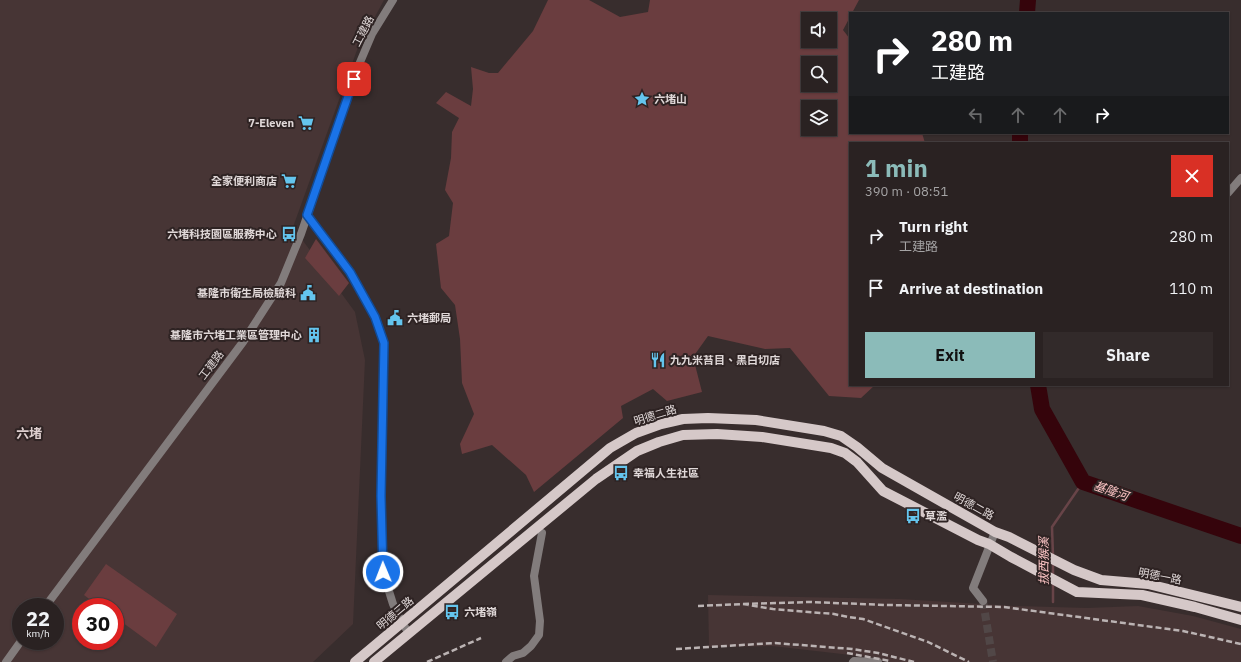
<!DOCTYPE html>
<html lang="en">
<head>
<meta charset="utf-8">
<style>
  body { margin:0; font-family:"IBM Plex Sans","Noto Sans TC",sans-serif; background:#322a2a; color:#f1f3f6; height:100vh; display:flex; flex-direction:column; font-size:15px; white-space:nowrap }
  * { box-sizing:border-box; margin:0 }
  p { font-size:13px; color:#a5a4a5 }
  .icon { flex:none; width:22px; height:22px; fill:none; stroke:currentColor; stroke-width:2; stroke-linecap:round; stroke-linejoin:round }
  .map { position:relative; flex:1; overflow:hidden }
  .side { position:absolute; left:849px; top:142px; width:380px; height:244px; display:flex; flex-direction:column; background:#2a2222; border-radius:0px; box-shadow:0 1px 3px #0004,0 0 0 1px #463f40 }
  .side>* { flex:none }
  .guide { position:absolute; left:849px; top:12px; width:380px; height:122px; border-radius:0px; box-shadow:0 1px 3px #0004,0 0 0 1px #463f40; background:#202124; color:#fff; overflow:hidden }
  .tools { position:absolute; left:801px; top:12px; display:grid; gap:8px }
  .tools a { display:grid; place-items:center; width:36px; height:36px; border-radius:0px; background:#2a2222; box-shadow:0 1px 3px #0004,0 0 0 1px #463f40; font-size:20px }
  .speed { position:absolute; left:12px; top:598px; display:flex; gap:8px; font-size:20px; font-weight:700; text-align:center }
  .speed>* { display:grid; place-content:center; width:52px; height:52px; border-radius:50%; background:#2a2222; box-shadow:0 1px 3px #0004,0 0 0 1px #463f40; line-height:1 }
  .speed small { font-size:10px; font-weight:400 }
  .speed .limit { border:6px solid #d22; background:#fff; color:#111 }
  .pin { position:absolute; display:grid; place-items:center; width:34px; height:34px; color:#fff; margin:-17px; border-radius:8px; box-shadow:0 2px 6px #0006 }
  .me { position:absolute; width:44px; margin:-22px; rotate:359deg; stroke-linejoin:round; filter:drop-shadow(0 0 3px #0008) }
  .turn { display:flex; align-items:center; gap:14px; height:84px; padding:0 16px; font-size:18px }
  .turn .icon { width:52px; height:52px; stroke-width:2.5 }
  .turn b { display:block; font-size:28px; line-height:34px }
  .lanes { display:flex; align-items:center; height:38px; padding:0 16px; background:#0003; justify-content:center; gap:20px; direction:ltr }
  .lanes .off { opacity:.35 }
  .round { display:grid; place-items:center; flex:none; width:42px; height:42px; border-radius:0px; background:#322a2a }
  .summary { display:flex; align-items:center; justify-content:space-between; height:68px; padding:0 16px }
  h1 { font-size:24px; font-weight:700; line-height:30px; color:#8bbbb9 }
  .action { display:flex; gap:8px; margin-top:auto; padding:8px 16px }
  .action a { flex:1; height:46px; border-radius:0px; background:#8bbbb9; color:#111; font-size:16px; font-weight:700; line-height:46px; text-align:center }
  .action a+a { background:#322a2a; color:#f1f3f6 }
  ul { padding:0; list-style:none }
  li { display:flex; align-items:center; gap:12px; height:52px; padding:0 16px }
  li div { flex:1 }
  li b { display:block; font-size:15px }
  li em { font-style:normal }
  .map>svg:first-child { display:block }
</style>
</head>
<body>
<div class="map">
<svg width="1241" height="662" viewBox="0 0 1241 662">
  <rect width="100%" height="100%" fill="#382d2d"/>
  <path fill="#473535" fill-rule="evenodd" d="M0,0H384L357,50L293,227L355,312L365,360L353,624L313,662H0ZM21,607H55V641H21ZM81,607H115V641H81Z
    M708,595L900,599L1014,606L1087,608L1138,606L1193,616L1241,629V662H890L877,658L772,646L709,647Z"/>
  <path fill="#6a3d3f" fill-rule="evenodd" d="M548,0H589L620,17L648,12L650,0H859L852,13H850V17L843,30L850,39V133H922L925,143H850V385H875L861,398L829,396L790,348L765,349L708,336L693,357L702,392L667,401L653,389L621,406L623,418L534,492L526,475L492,445L462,454L460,444L474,414L462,383L460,339L455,305L441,288L436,244L449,236L453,203L445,190L451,158L452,132L459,118L436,103L446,92L471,106L473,89L471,67L489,73H498L533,31ZM808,19H830V41H808ZM808,63H830V85H808ZM808,107H830V129H808Z
    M316,239L349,283L339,296L305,258Z
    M106,564L177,614L156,647L115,617V607H100L84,595Z"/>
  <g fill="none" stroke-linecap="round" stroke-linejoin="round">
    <path stroke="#684448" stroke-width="2.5" d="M1053,556L1052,527L1083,482
      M1053,563V576
      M1053,583V602"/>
    <path stroke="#35040b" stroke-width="16" d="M1027,13L1028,0
      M1020,143V133
      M1038,385L1042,409L1083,482L1241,536"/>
    <path stroke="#514747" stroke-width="8" stroke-dasharray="8 4" stroke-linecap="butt" d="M983,601L993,662"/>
    <path stroke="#827c7c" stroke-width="8" d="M1228,193L1241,178
      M307,215L350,272L375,317L384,343L381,496L383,572L393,604L402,623L409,633
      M983,601L973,588L995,532
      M506,662L513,656L523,653L531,646L539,635L540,621L534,576L542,533
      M853,662L854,661L878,662"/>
    <path stroke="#827c7c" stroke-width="8" d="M45,607L243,342L281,283L301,234L358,67L372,34L393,0
      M6,662L21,641"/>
    <path stroke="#d5c8c8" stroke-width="10" d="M355,662L610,448L636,433L661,424L683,419L708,418L756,420L824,431L841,436L857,447L882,468L995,532L1009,537L1074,570L1101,580L1148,584L1241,607
      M374,662L596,479L637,451L659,442L683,435L717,434L762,437L831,448L845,453L857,462L883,491L978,540L989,544L1011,557L1077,592L1142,595L1195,607L1241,620"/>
    <path stroke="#bbb3b3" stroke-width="2.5" stroke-dasharray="6 3" stroke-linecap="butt" d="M743,604L810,602L887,605L1004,607L1183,631L1241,644
      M698,606L743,604L773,609L834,614L848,617L863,619L928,642L969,662
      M676,649L775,643L852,649L878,653L914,662
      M847,653L890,661
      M427,662L481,638"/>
  </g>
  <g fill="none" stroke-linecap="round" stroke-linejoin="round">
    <defs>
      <path id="route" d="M354,79L307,215L350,272L375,317L384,343L381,496L383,572"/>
    </defs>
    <use href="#route" stroke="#114b97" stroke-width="10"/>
    <use href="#route" stroke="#1a73e8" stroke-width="7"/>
  </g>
  <defs>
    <symbol id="sight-bare" viewBox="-9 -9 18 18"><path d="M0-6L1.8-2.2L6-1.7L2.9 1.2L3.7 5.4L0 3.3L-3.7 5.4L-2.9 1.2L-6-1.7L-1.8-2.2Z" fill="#64c5ee" stroke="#2e2323" stroke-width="2.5" paint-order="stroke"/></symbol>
    <symbol id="supermarket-bare" viewBox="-9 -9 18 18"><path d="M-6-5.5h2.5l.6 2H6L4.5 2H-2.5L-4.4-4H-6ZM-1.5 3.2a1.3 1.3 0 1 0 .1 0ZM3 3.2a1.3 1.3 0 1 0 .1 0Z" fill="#64c5ee" stroke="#2e2323" stroke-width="2.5" paint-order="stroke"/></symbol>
    <symbol id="bus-bare" viewBox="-9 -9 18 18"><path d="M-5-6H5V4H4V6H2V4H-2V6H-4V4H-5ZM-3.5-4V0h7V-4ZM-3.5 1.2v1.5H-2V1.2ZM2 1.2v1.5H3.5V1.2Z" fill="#64c5ee" stroke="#2e2323" stroke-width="2.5" paint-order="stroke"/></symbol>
    <symbol id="civic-bare" viewBox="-9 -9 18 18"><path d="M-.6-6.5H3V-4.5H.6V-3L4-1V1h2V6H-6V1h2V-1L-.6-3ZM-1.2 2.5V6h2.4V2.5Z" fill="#64c5ee" stroke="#2e2323" stroke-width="2.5" paint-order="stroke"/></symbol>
    <symbol id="building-bare" viewBox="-9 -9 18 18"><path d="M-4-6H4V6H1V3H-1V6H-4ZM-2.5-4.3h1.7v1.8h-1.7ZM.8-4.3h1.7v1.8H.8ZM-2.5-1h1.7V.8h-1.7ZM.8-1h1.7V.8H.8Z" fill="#64c5ee" stroke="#2e2323" stroke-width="2.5" paint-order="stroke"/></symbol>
    <symbol id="restaurant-bare" viewBox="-9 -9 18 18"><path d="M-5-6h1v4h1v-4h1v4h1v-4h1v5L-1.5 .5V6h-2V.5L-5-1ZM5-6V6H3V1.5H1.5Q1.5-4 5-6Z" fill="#64c5ee" stroke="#2e2323" stroke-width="2.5" paint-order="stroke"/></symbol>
  </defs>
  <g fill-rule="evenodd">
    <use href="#sight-bare" x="631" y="88" width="22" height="22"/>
    <use href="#supermarket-bare" x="295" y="112" width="22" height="22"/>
    <use href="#supermarket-bare" x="278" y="170" width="22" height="22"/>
    <use href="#bus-bare" x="278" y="223" width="22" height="22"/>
    <use href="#civic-bare" x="297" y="282" width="22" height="22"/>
    <use href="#civic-bare" x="384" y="307" width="22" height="22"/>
    <use href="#building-bare" x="303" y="324" width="22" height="22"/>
    <use href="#restaurant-bare" x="647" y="349" width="22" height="22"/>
    <use href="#bus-bare" x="610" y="462" width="22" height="22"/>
    <use href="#bus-bare" x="902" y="505" width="22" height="22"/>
    <use href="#bus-bare" x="441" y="601" width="22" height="22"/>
  </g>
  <g text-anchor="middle" stroke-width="4" stroke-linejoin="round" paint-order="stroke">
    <g font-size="11" fill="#e0d8d8" stroke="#2e2323">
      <text transform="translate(363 31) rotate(-63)" y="4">工建路</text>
      <text transform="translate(211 365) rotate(-53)" y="4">工建路</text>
      <text transform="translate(655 415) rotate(-17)" y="4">明德二路</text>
      <text transform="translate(974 506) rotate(29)" y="4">明德二路</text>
      <text transform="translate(1160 576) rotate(11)" y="4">明德一路</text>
      <text transform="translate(395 613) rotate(-40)" y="4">明德二路</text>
    </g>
    <g font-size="11" font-weight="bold" fill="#e0d8d8" stroke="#2e2323" text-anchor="start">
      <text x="654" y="103">六堵山</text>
      <text x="294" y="127" text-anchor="end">7-Eleven</text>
      <text x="277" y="185" text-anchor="end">全家便利商店</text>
      <text x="277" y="238" text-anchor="end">六堵科技園區服務中心</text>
      <text x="296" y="297" text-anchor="end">基隆市衛生局檢驗科</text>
      <text x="407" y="322">六堵郵局</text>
      <text x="302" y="339" text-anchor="end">基隆市六堵工業區管理中心</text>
      <text x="670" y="364">九九米苔目、黑白切店</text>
      <text x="633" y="477">幸福人生社區</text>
      <text x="925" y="520">草濫</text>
      <text x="464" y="616">六堵嶺</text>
    </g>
    <g font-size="12" font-style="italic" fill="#fec6c6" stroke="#2e2323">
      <text transform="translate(1111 491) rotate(19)" y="4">基隆河</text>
      <text transform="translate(1044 561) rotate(-90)" y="4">拔西猴溪</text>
    </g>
    <g font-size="13" font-weight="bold" fill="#decfcf" stroke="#2e2323">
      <text x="29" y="438">六堵</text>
    </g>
  </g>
</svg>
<div class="tools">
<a><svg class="icon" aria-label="sound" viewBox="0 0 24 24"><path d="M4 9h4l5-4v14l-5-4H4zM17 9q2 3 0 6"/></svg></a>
<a><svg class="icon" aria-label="search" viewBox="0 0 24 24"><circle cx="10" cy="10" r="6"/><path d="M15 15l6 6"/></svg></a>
<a><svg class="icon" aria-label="layers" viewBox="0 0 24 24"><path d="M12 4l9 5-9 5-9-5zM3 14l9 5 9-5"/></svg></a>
</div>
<div class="speed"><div>22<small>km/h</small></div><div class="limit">30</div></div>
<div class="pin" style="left:354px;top:79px;background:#d93025"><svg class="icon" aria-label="arrive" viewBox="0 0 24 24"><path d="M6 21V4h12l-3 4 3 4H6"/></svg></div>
<svg class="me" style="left:383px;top:572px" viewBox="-20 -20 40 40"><circle r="17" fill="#1a73e8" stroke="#fff" stroke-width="3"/><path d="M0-11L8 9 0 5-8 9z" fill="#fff"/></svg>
<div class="guide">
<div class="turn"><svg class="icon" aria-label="right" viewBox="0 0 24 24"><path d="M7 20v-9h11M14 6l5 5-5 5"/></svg><div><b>280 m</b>工建路</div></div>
<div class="lanes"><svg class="icon off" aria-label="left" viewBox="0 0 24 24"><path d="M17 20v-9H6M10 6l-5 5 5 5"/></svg><svg class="icon off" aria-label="ahead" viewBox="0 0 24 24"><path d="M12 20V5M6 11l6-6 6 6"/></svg><svg class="icon off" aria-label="ahead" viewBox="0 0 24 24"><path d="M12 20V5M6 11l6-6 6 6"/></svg><svg class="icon" aria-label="right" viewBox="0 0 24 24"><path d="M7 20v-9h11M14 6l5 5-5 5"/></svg></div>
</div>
<section class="side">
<div class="summary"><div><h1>1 min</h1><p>390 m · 08:51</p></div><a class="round" style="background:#d93025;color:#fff"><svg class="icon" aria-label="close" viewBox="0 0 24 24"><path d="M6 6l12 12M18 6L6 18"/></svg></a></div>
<ul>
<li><svg class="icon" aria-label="right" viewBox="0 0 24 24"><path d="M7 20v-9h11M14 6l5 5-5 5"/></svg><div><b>Turn right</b><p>工建路</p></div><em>280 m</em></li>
<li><svg class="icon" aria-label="arrive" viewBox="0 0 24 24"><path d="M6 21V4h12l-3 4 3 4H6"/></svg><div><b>Arrive at destination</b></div><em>110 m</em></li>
</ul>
<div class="action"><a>Exit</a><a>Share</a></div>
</section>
</div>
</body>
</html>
